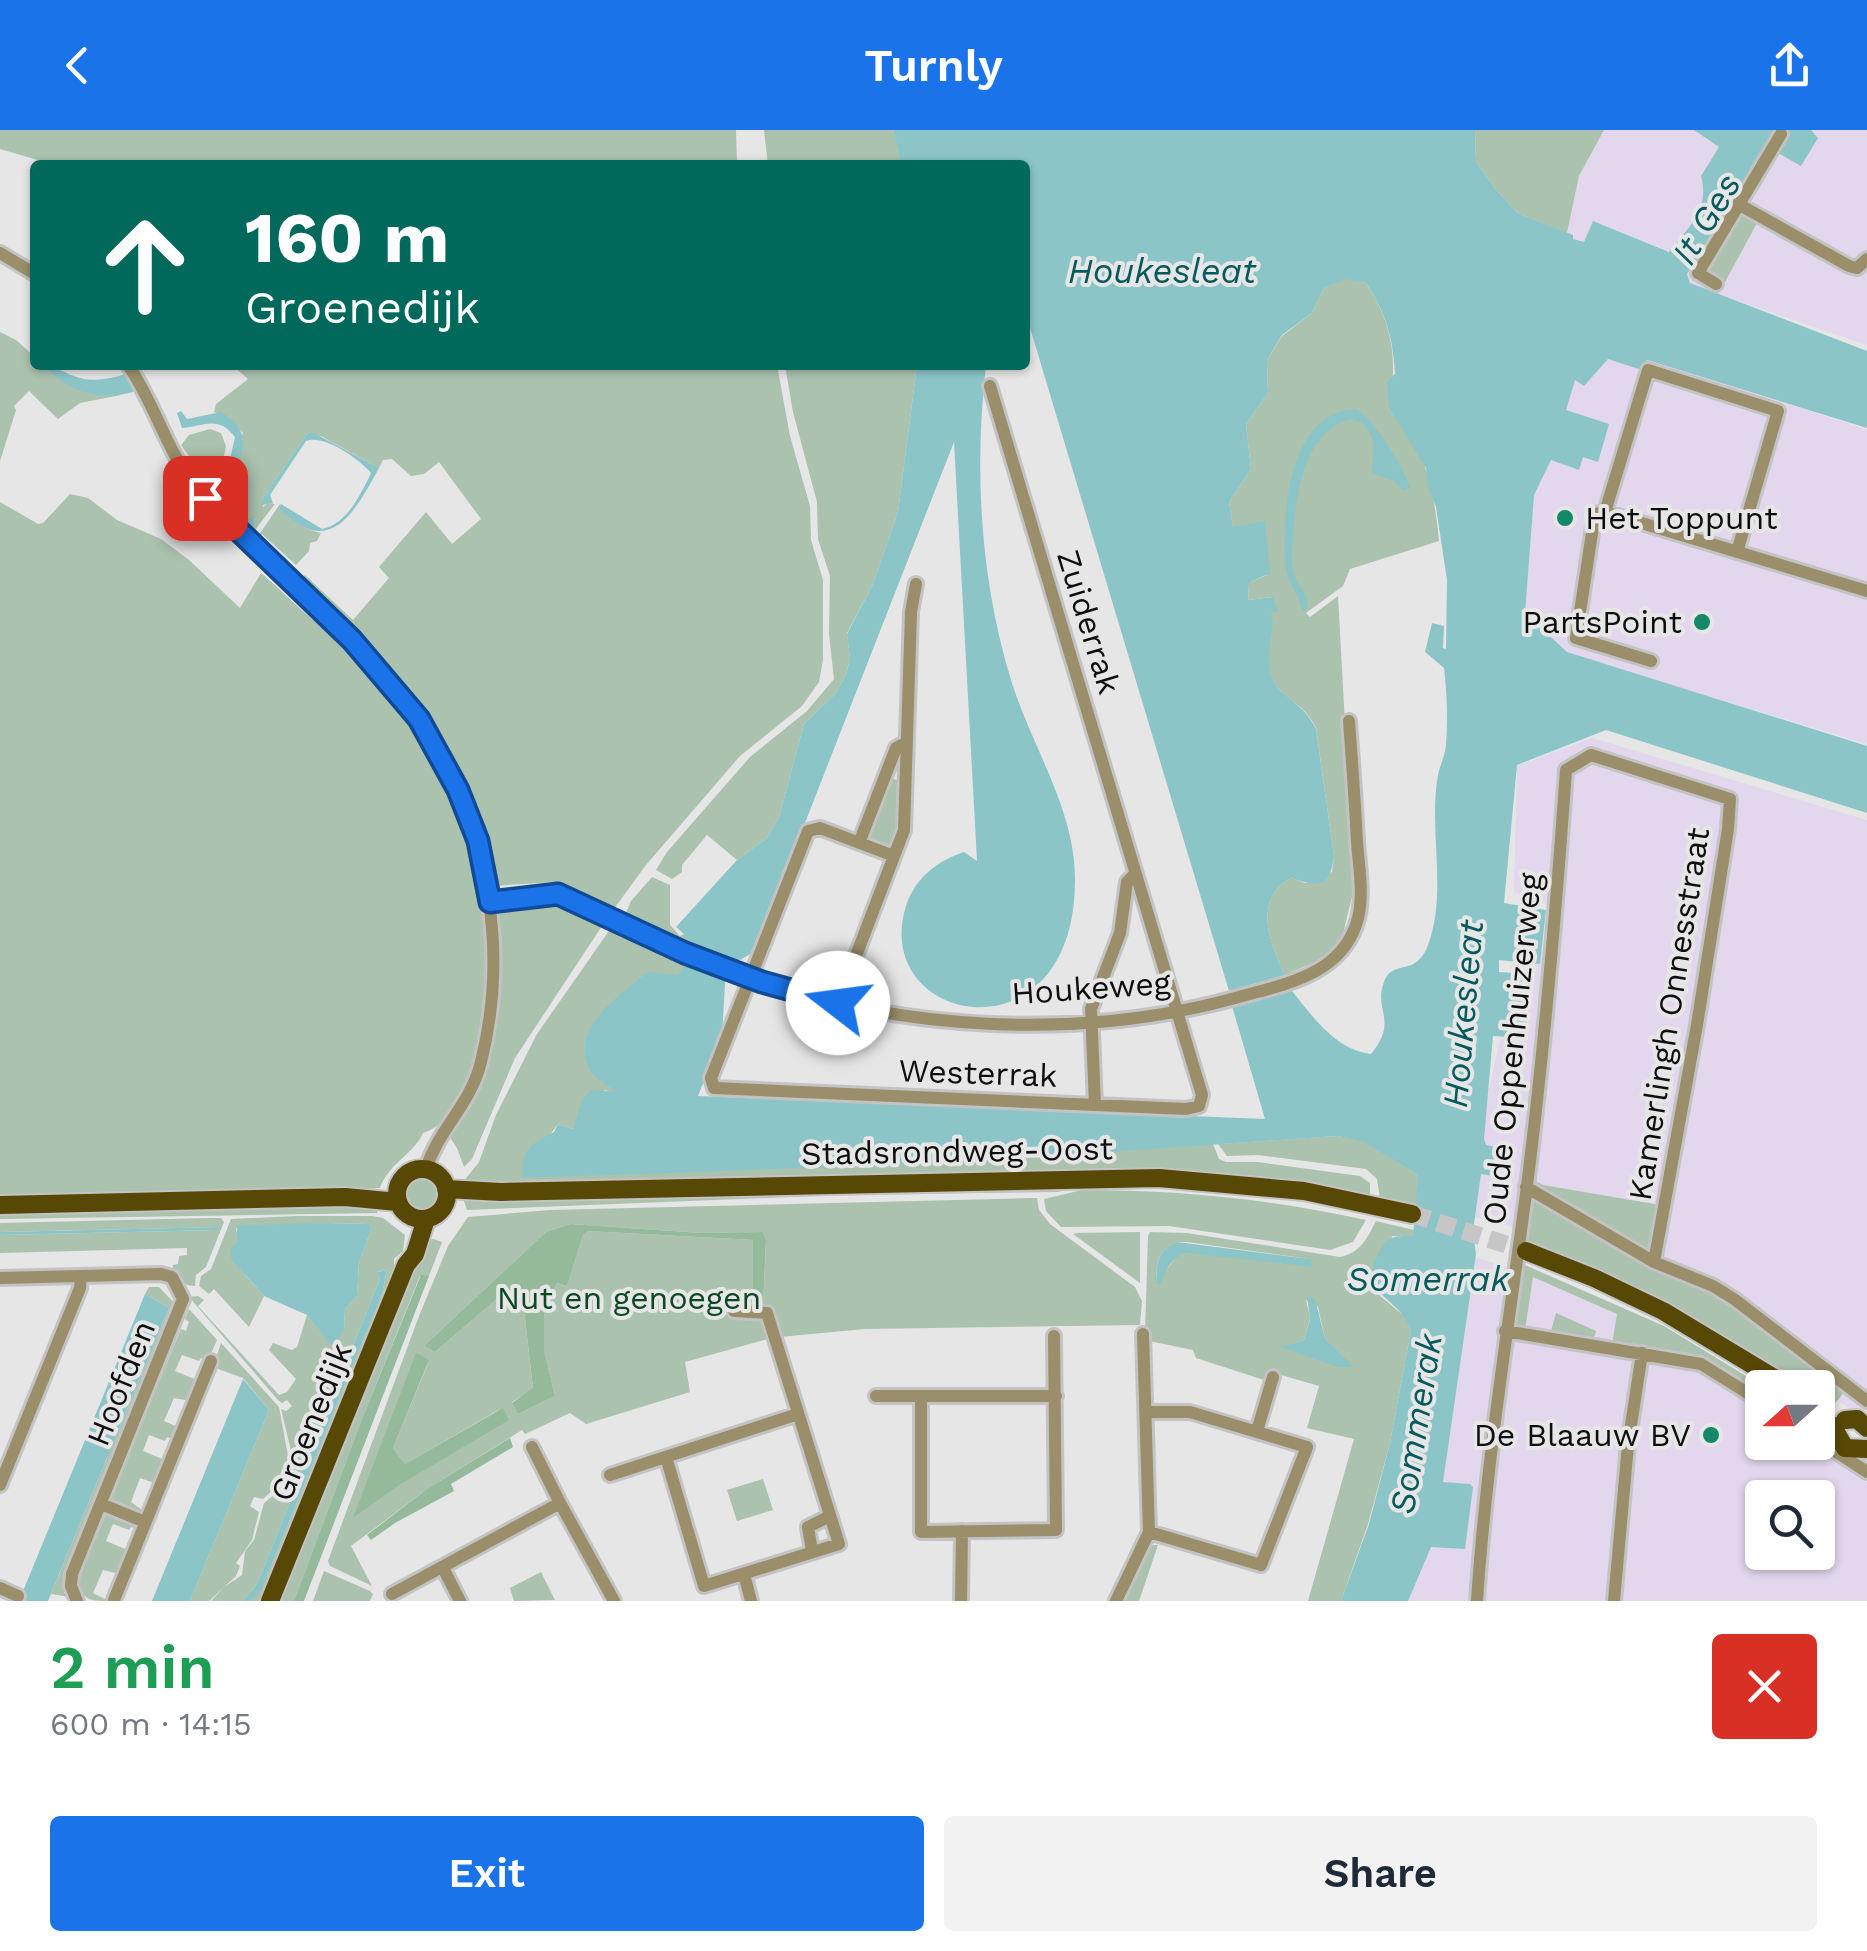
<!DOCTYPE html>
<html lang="en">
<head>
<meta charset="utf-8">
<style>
  body { margin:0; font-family:"Work Sans",sans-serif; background:#f2f2f3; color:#1f2937; height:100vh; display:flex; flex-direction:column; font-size:38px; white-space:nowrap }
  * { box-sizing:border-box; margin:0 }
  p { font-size:32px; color:#747a83 }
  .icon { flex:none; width:55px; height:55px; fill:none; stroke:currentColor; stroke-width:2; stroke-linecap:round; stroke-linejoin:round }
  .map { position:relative; height:1471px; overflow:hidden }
  .sheet { display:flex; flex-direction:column; background:#fff; flex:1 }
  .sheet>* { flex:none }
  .hud { position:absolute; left:30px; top:30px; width:1000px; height:210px; border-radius:10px; box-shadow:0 2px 8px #0004; background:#00695c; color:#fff; overflow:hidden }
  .needle { width:65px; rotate:249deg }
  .controls { position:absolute; left:1745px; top:1240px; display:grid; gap:20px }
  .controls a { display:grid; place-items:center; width:90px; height:90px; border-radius:10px; background:#fff; box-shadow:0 2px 8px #0004; font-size:50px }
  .pin { position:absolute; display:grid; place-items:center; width:85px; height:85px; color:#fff; margin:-42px; border-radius:20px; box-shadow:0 5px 15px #0006 }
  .me { position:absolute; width:110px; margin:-55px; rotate:285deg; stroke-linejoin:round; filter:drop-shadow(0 0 8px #0008) }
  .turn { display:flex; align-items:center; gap:35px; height:210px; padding:0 50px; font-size:45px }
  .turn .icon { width:130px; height:130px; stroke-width:2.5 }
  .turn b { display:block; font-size:70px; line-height:85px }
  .round { display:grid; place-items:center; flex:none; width:105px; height:105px; border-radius:10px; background:#f2f2f3 }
  .head { display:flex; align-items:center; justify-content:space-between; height:170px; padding:0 50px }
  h1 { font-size:60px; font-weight:600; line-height:75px; color:#1e9e55 }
  .cta { display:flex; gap:20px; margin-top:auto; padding:20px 50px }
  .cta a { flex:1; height:115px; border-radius:10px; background:#1a73e8; color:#fff; font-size:40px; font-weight:600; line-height:115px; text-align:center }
  .cta a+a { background:#f2f2f3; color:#1f2937 }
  header { display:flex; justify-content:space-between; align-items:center; height:130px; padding:0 50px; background:#1a73e8; color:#fff; font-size:45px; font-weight:600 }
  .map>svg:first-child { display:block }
</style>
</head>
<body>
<header><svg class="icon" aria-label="back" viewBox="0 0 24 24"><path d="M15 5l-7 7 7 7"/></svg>Turnly<svg class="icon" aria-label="share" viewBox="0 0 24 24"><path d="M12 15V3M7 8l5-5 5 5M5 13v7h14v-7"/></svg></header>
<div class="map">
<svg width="1867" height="1471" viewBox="0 0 1867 1471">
  <rect width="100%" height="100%" fill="#e6e6e7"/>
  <path fill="#e2d7ec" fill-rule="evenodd" d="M1604,0H1694L1719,17L1701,46L1706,65L1698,85L1670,122L1594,91L1585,113L1573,109V105L1567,103L1579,46Z
    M1773,0H1867V215L1682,152Z
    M1606,213L1867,300V614L1715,568L1563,528L1518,489L1521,256Z
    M1592,608L1867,690V1291L1687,1163L1583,1116L1471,1086L1478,1012L1500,909L1519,911L1528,843L1510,838L1519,826L1539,829L1555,778L1514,762L1517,636Z
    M1468,1125L1538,1146L1720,1231L1762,1260V1312H1818V1298L1867,1329V1471H1403ZM1762,1368H1818V1422H1762Z"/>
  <path fill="#aac2ae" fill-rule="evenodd" d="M0,0H736L737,35H55L0,19Z
    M764,0H893L903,35H768Z
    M1475,0H1604L1579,46L1567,103L1518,83L1497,61L1476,32Z
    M1738,83L1757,93L1725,152L1703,142Z
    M1346,148L1366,153C1393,194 1398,230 1389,278C1401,297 1420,319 1426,340C1433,361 1437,388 1439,411L1350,439L1343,456L1306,483L1310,487L1338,466L1354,758L1341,812L1324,828L1285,845C1270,814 1252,770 1291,748L1305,753L1332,742L1334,726L1316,598C1305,575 1292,574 1277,557C1261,539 1270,490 1272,467L1248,470L1249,453L1267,445L1265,392L1233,398L1229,372L1251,339L1246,294L1268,263L1267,230L1282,206L1312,183L1324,158Z
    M0,202L16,210L35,227V235H42C66,258 88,265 121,265L80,273L58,289L29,261L14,276L16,280L0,331Z
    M232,235H777L790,306L810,376L811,410L823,450V530L819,552L802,576L740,626L646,735L613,780L553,752L494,756C453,613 404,552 299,452L305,445L353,490L389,448L379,437L426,382L452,414L481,389L439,332L424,344L411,346L392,329L383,330L379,338L321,306L307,304L264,366L263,377L268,373L275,374L251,405C227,399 205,361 191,341L194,339C212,359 230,381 252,400L255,389H247L219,358L231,348L243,303L229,287L214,282L216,274L248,249Z
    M785,235H917L898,382L873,454L847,503L850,529L846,544L836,563L804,594L779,687L767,708L737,730L707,705L682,735V742L672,749L656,740L667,722L750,627L807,581L834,549L829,504L830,446L818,409L817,372L793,282Z
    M210,299L221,303L226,316L221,339L209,346L201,343L181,315L189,305Z
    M70,364L88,368L117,390L161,409L189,430L240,478L261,443C280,459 298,478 318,494C334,507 352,514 366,530C464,639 503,759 481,903C475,941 462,990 423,1003C413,1025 388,1034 380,1058L316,1062L0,1070V372L38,394L43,393Z
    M280,374C284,388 306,400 321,403L317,411L310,413L309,421L296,435L262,404V410L298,441L290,447L254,412Z
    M890,648L901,651V696L891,718L868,712L866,706Z
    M652,747L670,755V795L680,806L684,804L692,811L694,822L623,790L631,771Z
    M561,770L604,793L515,928L472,1029L464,1037L457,1018L449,1006C460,992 472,977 479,960C495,919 498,830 497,786L511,774Z
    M611,798L691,833L678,845L617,962L615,964L605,960L573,999L558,994L549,1006L1001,1029L1213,1014L1219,1029L1226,1032H1258L1360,1046L1370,1053V1067L1237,1047L499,1057L463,1052L479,1032L496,985L537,904Z
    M1338,1006L1364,1011L1418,1045L1417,1079L1380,1069L1377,1049L1366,1039L1258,1025L1227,1026L1218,1014Z
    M404 1064a18 18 0 1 1 36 0a18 18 0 1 1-36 0Z
    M1530,1048L1543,1055L1660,1075L1650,1121L1539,1058Z
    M1077,1056L1058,1062L841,1065L467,1080L464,1071L551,1065Z
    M1082,1060C1179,1060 1271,1069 1366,1090L1353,1112L1330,1120L1169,1096L1061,1097L1046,1081L1044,1069Z
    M1037,1068L1039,1080L1050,1094L1135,1157L1142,1171L1140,1195L865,1199L779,1207L770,1182L772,1178L763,1176L766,1112L763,1102L701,1103L570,1094L546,1102L424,1216L435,1222L499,1167L523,1171L533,1259L512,1272L518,1284L555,1266L544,1220V1184L557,1153L567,1156L583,1105L588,1101L753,1110V1170L762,1185L768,1209L685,1232L690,1262L586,1294L570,1283L525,1304L522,1300L427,1359L351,1416L372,1456L330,1436L328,1431L419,1186L448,1116L468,1087L550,1080ZM429,1231L393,1318L405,1334L502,1278L354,1387L392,1291Z
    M1531,1068H1536L1716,1162L1846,1260L1832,1277L1818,1268V1258L1802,1257L1764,1233L1521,1112Z
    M381,1073L377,1083L0,1089V1081Z
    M295,1086H372L383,1088L405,1105L403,1121L394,1129V1143L265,1471H250L267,1446L382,1164L387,1140L377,1142L380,1149L257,1454L243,1471H211L224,1457L242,1445L245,1421L254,1410L264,1373L283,1357L291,1340L292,1325L281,1279L286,1281L292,1276L287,1270L282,1273L278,1270L189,1167L198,1166L204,1170L198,1176L279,1265L287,1262L296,1249L269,1220L273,1213L292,1220L297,1217L307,1185L331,1214L344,1200L345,1179L357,1166L359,1133L372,1097L368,1094L328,1093L236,1098L245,1145L264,1166L249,1197L214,1159L209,1164L199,1156L201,1146L211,1139L231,1089Z
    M210,1088H221L224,1092L206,1137L196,1145L195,1156L187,1155L172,1143L173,1135L178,1134L179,1126L187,1125V1118L0,1123V1105L216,1100L220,1097L0,1102V1093Z
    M1376,1091L1414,1100L1413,1106H1392L1380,1166L1407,1188L1411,1200L1390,1313L1368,1394L1341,1471H1308L1354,1309L1307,1298L1319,1256L1267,1241L1264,1250L1196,1228L1193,1220L1149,1211V1204L1145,1202L1148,1106L1150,1102L1187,1103L1340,1127C1360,1123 1367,1109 1376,1091ZM1177,1112H1187L1310,1129L1185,1123L1176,1127L1156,1154C1157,1132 1156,1122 1177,1112ZM1306,1170L1318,1177L1325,1208L1352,1236L1282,1217L1304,1210L1310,1188Z
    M1140,1102V1153L1073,1104L1078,1103Z
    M433,1109L442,1112L429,1146H420L362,1289L294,1471H275L421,1122L426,1110Z
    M1518,1132L1664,1196L1764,1257L1762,1265L1710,1231L1612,1214L1617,1184L1533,1147L1525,1200L1513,1198Z
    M149,1157H159L177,1176L70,1467L51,1464L169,1178L145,1164Z
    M189,1179L217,1210L208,1230L201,1228L199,1231L182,1225L175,1241L199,1251L191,1271L174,1268L164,1291L180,1298L175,1310L167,1307L165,1311L149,1305L143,1321L167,1331L157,1354L140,1348L131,1372L145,1382L137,1384L110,1370L181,1199L186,1201L189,1192L185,1189Z
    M1556,1183L1596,1201L1593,1210L1550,1205Z
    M221,1213L279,1277L290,1337L285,1336L281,1344L287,1347L263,1369L254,1367L250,1376L259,1382L252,1410L236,1433L240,1436L236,1446L209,1471H190L269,1280L243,1248L213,1237Z
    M763,1349L773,1380L737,1391L727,1360Z
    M107,1382L136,1393L138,1399L131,1397L129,1400L113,1394L106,1411L130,1421L120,1444L103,1440L93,1463L109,1471C89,1471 85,1471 77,1451Z
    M1153,1415H1158L1139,1471H1123L1143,1427Z
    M324,1441L370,1461L373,1464L370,1471H313Z
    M541,1442L555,1470L514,1471L510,1458Z"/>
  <path fill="#94b99b" d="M570,1094L701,1103L763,1102L766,1111L763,1176L756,1177L753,1170V1110L588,1101L583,1105L567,1156L557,1153L544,1184V1220L555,1266L518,1284L512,1273L533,1258L523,1171L499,1167L435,1222L424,1216L546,1102Z
    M421,1145L429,1146L304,1471H294L362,1289Z
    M416,1223L429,1230L393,1318L405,1334L503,1278L509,1290L399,1355L353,1388Z
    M510,1308L513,1317L451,1354L454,1361L395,1393L371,1410L367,1405L427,1359Z"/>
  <path fill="#8cc5c8" d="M893,0H1475L1476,32L1497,61L1518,83L1573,105V109L1584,112L1593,91L1669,122C1689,96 1710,80 1701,46L1719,17L1694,0H1778L1751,44L1744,49L1687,144L1690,153L1867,221V298L1647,230L1642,240L1608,229L1584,256L1575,250L1566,280L1609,294L1598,332L1583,327L1579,340L1551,330L1534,365L1525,483L1567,522L1867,616V683L1606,600L1517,635L1504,773L1546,780L1540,834L1499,830V842L1531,844L1532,850L1525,908L1493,906L1484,1009L1486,1015L1495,1017L1494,1046L1481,1044L1473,1101L1476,1124L1443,1352L1470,1354L1473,1357L1465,1419L1431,1417L1408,1471H1341L1369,1394L1390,1313L1411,1200C1399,1164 1354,1167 1380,1120C1389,1105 1396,1106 1413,1106L1418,1045L1364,1012L1338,1006L951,1033L523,1048C520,1020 533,1012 554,1002L558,994L573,999L583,968L592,960L617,962C610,956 597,950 592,943C565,900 620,865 648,842L677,845C700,824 698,816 676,797L737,730L767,708L779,687L804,594L836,563L846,544L850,529L847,504L873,454L898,382L917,235H986C974,341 980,448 1011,550C1031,616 1076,680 1075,751C1074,936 869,894 906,776C915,748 937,731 964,722L977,731L954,312L758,813L752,823L730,836L725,854L722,906L698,966L1265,989L1232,876L1292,861C1313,887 1336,920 1371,924C1399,890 1373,881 1384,852C1393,828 1416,848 1428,815C1448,761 1428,701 1438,645C1440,635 1445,626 1446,615C1448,590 1447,563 1444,538L1425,522L1432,493L1444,496L1443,518L1446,519L1447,450L1436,377L1427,355L1426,338L1389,278L1387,252L1395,244C1393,208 1386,183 1366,153L1346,149L1324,158L1312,183L1282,205L1267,230L1268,263L1246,294L1251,339L1229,372L1233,397L1265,391L1270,443L1249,453L1248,470L1273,467L1278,481L1271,482C1277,504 1261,524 1274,552C1281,567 1304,573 1316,599L1334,726C1330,758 1318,757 1291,748C1252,770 1270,814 1285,845L1229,861L1025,181V35H902Z
    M1789,0H1811L1818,8L1801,36L1776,22Z
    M42,235C56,235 61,242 74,246C91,253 109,249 126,244L136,261C100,273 68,261 42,235Z
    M1356,279C1377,292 1401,335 1411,358L1403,360L1394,351L1372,343L1374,311L1363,293L1350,289C1303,303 1296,365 1293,407C1292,418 1290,435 1294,445C1299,459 1310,464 1307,480L1302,481C1300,464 1288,454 1286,438C1281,387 1288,281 1356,279Z
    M181,281L187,289L221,282C260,304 240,334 219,358L247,389L255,387L253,400L210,356L227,342L235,307C218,285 205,296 182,298L177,283Z
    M314,303L379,338C354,384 329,430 279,378L281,374L322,399C347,394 361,364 371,343C359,329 324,304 306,311L270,365L273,373L262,375L264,366L307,304Z
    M328,1093L369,1094L372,1097L359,1133L357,1166L345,1179L344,1200L336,1213L331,1215L307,1185L264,1166L231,1129V1119L237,1112V1095Z
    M220,1097L218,1100L0,1105V1102Z
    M1177,1112L1310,1129L1313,1137L1185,1123C1169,1130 1167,1140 1160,1154H1156C1157,1134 1156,1121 1177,1112Z
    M387,1140L382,1164L267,1446L261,1460L250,1471H243L257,1454L380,1149L377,1142Z
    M145,1164L169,1178L48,1471H19Z
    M1307,1166L1315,1169L1325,1208L1354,1237H1338L1280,1217L1304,1210L1310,1189Z
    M243,1249L269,1280L190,1471H152Z"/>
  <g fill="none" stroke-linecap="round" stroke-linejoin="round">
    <path stroke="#c6c6c7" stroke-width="18" stroke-dasharray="18 9" stroke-linecap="butt" d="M1412,1084L1526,1121"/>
    <defs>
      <path id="minor" d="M1738,74L1849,136L1857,138L1867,129
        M0,123L35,144
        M1716,154L1698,143L1781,4
        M128,235C154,272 166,319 194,355C239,412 300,457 351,509C463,620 520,775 481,932C470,976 439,998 426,1039
        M1605,382L1867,461
        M1651,531L1576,508L1594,390L1599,383L1605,382L1648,240L1778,281L1737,422
        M859,713L896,618L907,612
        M894,726L820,698L808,701L711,948L714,958L1186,979L1199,976L1202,965L990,256
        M490,772C511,770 537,762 558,765C580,767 623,797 646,808C683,824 722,838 760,851C909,902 1086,910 1239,867C1284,854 1338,846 1356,795C1365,769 1359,739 1357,712C1355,672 1352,631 1349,591
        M838,873L904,700L911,482L916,454
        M1095,975L1091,879L1120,803L1127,752L1135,744
        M1526,1057L1654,1132L1713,1156L1734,1169L1867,1271
        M0,1148L161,1144L172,1147L183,1169L72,1444L71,1456L77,1471
        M1505,1201L1701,1234L1762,1272
        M876,1266H1056
        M921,1266V1402L1056,1400L1054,1206
        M1147,1282H1190L1307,1317L1261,1435L1149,1402
        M1257,1301L1273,1247
        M1818,1310L1867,1342
        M666,1327L704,1456L839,1414L767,1183L734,1181
        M610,1345L798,1284
        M0,1355L80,1158L81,1146
        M560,1373L614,1471
        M101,1374L145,1392
        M812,1421L808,1397L830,1386
        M443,1438L460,1471
        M744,1444L751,1471
        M0,1458L18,1466
        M392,1464L560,1373L532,1317
        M114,1470L211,1231
        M961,1471L962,1401
        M1116,1471L1149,1402L1143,1204
        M1477,1471C1486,1334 1508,1200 1526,1064C1544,923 1556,782 1566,640L1591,625L1730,669L1728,699L1697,895L1654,1132
        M1614,1471L1628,1315L1642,1223"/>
      <path id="major" d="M397 1064a25 25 0 1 1 50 0a25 25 0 1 1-50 0Z
        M446,1059L501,1062L1159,1048L1304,1061L1412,1084
        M0,1075L345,1067L398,1072
        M1526,1121L1594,1148L1663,1181L1791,1258
        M1818,1283L1833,1297L1845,1318L1867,1319
        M1845,1290L1857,1289L1867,1298
        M270,1471L406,1135L415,1124L426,1089"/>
    </defs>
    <use href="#minor" stroke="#c3c3c4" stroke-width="18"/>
    <use href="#major" stroke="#c3c3c4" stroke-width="22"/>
    <use href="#minor" stroke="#9a8f6a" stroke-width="12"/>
    <use href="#major" stroke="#584806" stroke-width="18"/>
  </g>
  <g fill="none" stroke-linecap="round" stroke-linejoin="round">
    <defs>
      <path id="route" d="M205,368L352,510L419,589L458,660L478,711L490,772L558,764L685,823L762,852L838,873"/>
    </defs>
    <use href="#route" stroke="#114b97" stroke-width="25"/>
    <use href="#route" stroke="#1a73e8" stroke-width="18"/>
  </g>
  <g fill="#148868" stroke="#e6e6e7" stroke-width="4">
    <circle cx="1565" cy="388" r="10"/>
    <circle cx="1702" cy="492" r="10"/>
    <circle cx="1711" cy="1305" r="10"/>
  </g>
  <g text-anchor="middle" stroke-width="8" stroke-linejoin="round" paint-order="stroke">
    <g font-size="32" fill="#0e0e0f" stroke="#e6e6e7" text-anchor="end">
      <text x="1585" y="399" text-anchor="start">Het Toppunt</text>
      <text x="1682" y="503">PartsPoint</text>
      <text x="1691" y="1316">De Blaauw BV</text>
    </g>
    <g font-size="32" fill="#0e0e0f" stroke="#e6e6e7">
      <text transform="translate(1089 492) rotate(73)" y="11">Zuiderrak</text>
      <text transform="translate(1091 858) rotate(-4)" y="11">Houkeweg</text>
      <text transform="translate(1669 884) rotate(-81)" y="11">Kamerlingh Onnesstraat</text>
      <text transform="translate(1512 919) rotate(-84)" y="11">Oude Oppenhuizerweg</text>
      <text transform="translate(978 943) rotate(2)" y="11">Westerrak</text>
      <text transform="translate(957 1021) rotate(-1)" y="11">Stadsrondweg-Oost</text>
      <text transform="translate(121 1253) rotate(-68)" y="11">Hoofden</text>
      <text transform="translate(311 1292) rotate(-68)" y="11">Groenedijk</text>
    </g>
    <g font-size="32" fill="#0c4821" stroke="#e6e6e7">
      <text x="629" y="1179">Nut en genoegen</text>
    </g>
    <g font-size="35" font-style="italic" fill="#055a5e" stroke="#e6e6e7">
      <text transform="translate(1706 89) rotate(-59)" y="12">It Ges</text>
      <text x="1162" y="153">Houkesleat</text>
      <text transform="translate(1463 884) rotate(-85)" y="12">Houkesleat</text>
      <text x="1428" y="1161">Somerrak</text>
      <text transform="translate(1416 1294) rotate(-81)" y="12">Sommerak</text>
    </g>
  </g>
</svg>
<div class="controls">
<a><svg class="needle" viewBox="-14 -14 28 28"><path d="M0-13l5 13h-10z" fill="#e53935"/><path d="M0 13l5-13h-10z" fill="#747a83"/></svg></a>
<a><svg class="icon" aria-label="search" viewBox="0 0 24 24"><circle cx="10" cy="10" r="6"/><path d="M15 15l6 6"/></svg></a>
</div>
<div class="pin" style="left:205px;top:368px;background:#d93025"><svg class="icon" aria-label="arrive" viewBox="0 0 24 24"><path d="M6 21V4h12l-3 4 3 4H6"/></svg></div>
<svg class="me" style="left:838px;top:873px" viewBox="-20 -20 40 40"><circle r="19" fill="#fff"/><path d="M0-13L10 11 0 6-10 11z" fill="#1a73e8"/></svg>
<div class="hud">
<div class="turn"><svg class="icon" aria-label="ahead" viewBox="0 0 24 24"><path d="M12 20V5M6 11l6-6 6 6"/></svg><div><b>160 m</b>Groenedijk</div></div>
</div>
</div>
<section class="sheet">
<div class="head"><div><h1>2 min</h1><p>600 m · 14:15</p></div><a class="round" style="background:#d93025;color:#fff"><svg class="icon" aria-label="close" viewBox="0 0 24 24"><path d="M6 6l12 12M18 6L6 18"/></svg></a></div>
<div class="cta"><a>Exit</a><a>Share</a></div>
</section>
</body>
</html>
